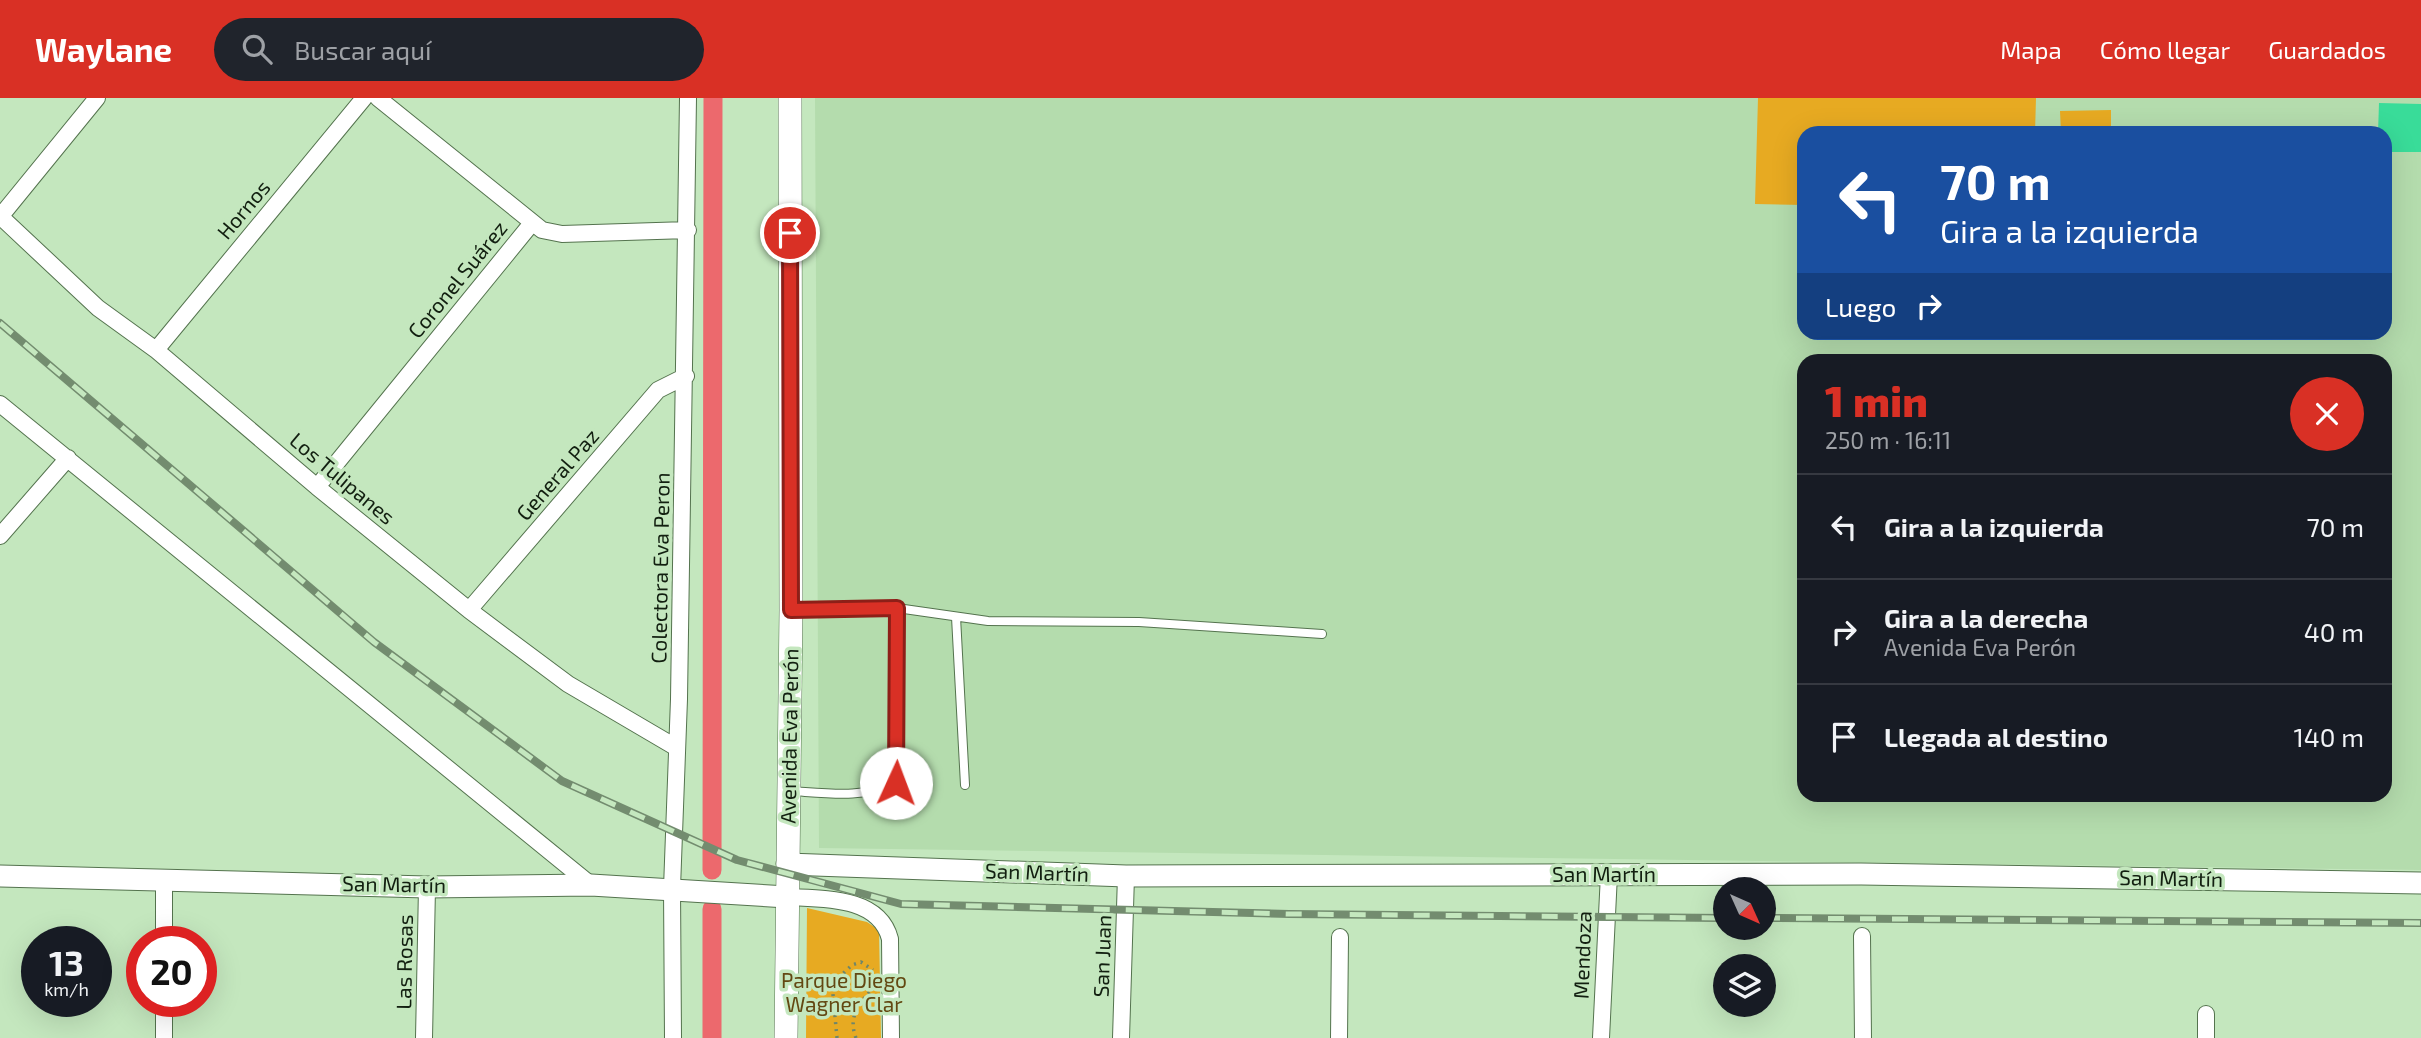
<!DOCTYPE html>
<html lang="es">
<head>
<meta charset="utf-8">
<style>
  body { margin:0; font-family:"Exo 2",sans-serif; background:#20242c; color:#f1f3f6; height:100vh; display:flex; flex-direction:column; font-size:26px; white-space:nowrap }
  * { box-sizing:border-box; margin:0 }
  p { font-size:23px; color:#9ea1a6 }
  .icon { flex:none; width:38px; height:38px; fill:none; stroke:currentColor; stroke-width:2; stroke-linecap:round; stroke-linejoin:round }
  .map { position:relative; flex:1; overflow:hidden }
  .details { position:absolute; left:1797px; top:256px; width:595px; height:448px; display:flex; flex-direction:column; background:#171b24; border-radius:21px; box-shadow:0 7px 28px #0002 }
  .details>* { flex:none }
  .hud { position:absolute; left:1797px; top:28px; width:595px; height:214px; border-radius:21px; box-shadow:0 7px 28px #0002; background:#1a4fa0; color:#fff; overflow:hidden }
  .needle { width:46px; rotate:135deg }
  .buttons { position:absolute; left:1713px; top:779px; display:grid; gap:14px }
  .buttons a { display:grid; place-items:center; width:63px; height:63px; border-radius:50%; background:#171b24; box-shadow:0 7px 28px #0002; font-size:35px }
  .speed { position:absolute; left:21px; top:828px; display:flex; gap:14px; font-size:35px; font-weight:700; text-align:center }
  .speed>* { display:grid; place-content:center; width:91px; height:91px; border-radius:50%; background:#171b24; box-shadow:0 7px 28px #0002; line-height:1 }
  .speed small { font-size:18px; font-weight:400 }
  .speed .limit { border:10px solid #d22; background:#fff; color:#111 }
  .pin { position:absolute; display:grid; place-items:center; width:60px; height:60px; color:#fff; margin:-30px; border:4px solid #fff; border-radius:50%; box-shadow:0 2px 7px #0007 }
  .me { position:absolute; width:77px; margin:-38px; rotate:2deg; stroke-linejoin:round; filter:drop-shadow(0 0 5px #0008) }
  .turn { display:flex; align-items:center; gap:24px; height:147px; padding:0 28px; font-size:32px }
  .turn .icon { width:91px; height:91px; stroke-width:2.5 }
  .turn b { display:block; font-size:49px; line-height:60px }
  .then { display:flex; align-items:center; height:66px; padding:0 28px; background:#0003; gap:14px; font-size:26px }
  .round { display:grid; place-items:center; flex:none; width:74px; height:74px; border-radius:37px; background:#20242c }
  .summary { display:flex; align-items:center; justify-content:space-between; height:119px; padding:0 28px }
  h1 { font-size:42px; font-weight:800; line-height:52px; color:#d93025 }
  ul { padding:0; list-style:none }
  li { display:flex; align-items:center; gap:21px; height:105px; padding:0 28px; border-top:2px solid #363941 }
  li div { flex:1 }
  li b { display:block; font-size:26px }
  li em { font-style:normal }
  header { display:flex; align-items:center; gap:42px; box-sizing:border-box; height:98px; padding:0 35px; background:#d93025; color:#fff }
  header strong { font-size:33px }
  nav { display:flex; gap:38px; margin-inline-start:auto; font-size:24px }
  .search { width:490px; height:63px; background:#20242c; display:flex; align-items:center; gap:18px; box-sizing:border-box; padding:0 24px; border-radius:38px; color:#9ea1a6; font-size:26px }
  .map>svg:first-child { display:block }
</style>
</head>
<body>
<header>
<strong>Waylane</strong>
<div class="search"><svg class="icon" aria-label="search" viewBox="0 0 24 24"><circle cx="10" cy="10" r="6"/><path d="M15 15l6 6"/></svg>Buscar aquí</div>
<nav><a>Mapa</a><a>Cómo llegar</a><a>Guardados</a></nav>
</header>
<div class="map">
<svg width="2421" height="940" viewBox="0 0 2421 940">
  <rect width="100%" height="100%" fill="#c4e7be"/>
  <path fill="#b4dcad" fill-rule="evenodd" d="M815,0H2421V772L819,750ZM1804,35H2385V234H1804ZM1804,262H2385V696H1804Z"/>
  <path fill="#e7aa22" d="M1758,0H2036L2035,35H1804V107L1755,106Z
    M2111,12V35H2061L2060,13Z
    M807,810L867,824L879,832L881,940H806Z"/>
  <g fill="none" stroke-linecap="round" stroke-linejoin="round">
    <path stroke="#ec696d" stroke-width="19" d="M712,772L713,0
      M712,940V811"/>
  </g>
  <path fill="#39dc99" d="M2379,5L2421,6V54H2385V35H2378Z"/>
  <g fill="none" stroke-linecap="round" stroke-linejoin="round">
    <defs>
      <path id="service" d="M794,512L897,510L988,523L1139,524L1322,536
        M956,519L965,687
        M792,693C824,695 867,701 896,685L897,510"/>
      <path id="minor" d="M378,0L542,132L562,136L688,132
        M0,118L98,210L156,252L317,389L469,512L568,586L677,650
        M0,119L97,0
        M156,252L364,0
        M0,306L591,787
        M317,389L532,125
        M0,438L68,360
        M469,512L658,292L686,278
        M787,799C823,801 879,798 890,841L891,940
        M1862,838L1863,940
        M164,844V781
        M164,940V903
        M424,940L427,789
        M673,940L672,790L679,601L688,0
        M1121,940L1126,778
        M1339,940L1340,839
        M1601,940L1609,776
        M2206,940V916"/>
      <path id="tertiary" d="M787,766L1126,778L1861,776L2421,785
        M0,778L427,789L591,787L787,799"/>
      <path id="secondary" d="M786,940L791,512L790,0"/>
    </defs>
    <use href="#service" stroke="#54734e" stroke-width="10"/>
    <use href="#minor" stroke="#54734e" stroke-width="18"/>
    <use href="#tertiary" stroke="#54734e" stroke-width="23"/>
    <use href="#secondary" stroke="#54734e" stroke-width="24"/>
    <path stroke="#6e866a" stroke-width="3.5" stroke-dasharray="2 5" stroke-linecap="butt" d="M837,940L832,886L852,867L861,864L873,872
      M856,940C847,917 861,904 874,889"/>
    <use href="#service" stroke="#fff" stroke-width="8"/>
    <use href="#minor" stroke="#fff" stroke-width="16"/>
    <use href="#tertiary" stroke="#fff" stroke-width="21"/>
    <use href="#secondary" stroke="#fff" stroke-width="23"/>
    <defs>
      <path id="rail" d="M0,225L374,544L562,683L737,762L901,806L1289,816L1726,820
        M1764,820L2421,825"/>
    </defs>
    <use href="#rail" stroke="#738c6f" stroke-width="8"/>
    <use href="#rail" stroke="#c4e7be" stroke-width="5" stroke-dasharray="16" stroke-linecap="butt"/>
  </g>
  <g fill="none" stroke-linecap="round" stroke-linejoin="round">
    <defs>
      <path id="route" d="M790,135L791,512L897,510L896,685"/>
    </defs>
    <use href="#route" stroke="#8d1f18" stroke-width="18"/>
    <use href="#route" stroke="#d93025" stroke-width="12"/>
  </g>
  <g text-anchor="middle" stroke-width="7" stroke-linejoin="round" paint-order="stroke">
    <g font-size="21" fill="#121f10" stroke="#c4e7be">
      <text transform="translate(244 112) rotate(-50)" y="7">Hornos</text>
      <text transform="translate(458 182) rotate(-51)" y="7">Coronel Suárez</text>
      <text transform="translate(558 377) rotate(-49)" y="7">General Paz</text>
      <text transform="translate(342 381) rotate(40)" y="7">Los Tulipanes</text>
      <text transform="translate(661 470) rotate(-89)" y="7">Colectora Eva Peron</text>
      <text transform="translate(790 638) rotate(-89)" y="7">Avenida Eva Perón</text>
      <text transform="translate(1037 775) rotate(2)" y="7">San Martín</text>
      <text x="1604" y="784">San Martín</text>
      <text transform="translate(2171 781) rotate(1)" y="7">San Martín</text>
      <text transform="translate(394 787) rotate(1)" y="7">San Martín</text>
      <text transform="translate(1583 857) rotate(-88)" y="7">Mendoza</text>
      <text transform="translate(1103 858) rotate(-88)" y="7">San Juan</text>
      <text transform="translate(405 864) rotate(-89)" y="7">Las Rosas</text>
    </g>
    <g font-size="21" fill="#634812" stroke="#c4e7be">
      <text x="844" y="890">Parque Diego<tspan x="844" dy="24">Wagner Clar</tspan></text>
    </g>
  </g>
</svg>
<div class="buttons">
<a><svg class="needle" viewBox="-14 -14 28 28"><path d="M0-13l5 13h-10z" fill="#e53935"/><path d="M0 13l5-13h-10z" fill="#9ea1a6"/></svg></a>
<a><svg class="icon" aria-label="layers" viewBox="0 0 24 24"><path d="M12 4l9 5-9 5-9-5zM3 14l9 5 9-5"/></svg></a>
</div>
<div class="speed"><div>13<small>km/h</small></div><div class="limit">20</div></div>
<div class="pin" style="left:790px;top:135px;background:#d93025"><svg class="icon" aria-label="arrive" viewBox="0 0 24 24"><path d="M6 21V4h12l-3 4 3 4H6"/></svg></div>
<svg class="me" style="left:896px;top:685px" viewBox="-20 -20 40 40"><circle r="19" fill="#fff"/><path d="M0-13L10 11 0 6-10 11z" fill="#d93025"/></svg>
<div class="hud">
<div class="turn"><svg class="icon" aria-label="left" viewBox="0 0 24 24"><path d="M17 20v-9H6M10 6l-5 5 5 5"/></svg><div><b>70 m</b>Gira a la izquierda</div></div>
<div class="then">Luego<svg class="icon" aria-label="right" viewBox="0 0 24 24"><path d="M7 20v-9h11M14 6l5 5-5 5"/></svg></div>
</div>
<section class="details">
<div class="summary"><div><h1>1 min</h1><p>250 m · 16:11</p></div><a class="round" style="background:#d93025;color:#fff"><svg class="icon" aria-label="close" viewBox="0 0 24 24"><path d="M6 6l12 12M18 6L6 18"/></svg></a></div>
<ul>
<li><svg class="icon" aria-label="left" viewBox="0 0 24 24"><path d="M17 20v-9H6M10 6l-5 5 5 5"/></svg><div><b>Gira a la izquierda</b></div><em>70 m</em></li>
<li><svg class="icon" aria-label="right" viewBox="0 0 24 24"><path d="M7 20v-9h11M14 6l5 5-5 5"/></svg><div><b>Gira a la derecha</b><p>Avenida Eva Perón</p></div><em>40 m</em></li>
<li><svg class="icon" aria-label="arrive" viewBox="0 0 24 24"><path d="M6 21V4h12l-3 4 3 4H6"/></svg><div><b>Llegada al destino</b></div><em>140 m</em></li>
</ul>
</section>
</div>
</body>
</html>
